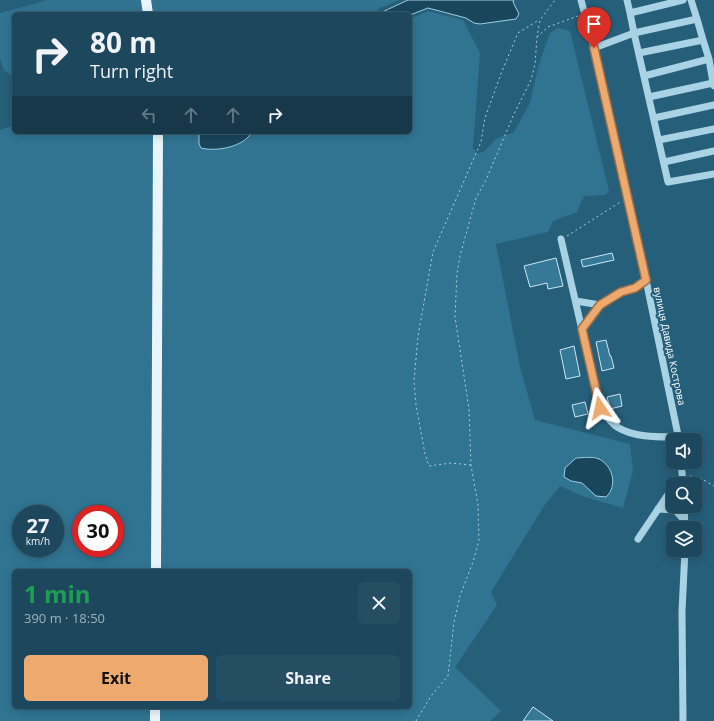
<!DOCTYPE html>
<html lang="en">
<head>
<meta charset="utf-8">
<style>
  body { margin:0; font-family:"Open Sans",sans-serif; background:#254e62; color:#f1f3f6; height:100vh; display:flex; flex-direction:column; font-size:15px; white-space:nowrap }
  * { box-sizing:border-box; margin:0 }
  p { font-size:13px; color:#a0b2bb }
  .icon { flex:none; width:22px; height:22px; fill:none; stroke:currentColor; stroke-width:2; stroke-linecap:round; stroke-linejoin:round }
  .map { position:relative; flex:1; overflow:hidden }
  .sheet { position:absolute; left:12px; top:569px; width:400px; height:140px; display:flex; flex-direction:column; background:#1c475c; border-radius:6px; box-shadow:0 2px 10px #0003,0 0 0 1px #3a5f72 }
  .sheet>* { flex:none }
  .banner { position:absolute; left:12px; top:12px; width:400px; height:122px; border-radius:6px; box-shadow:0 2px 10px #0003,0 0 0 1px #3a5f72; background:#1c475c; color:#f1f3f6; overflow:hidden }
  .tools { position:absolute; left:666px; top:433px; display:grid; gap:8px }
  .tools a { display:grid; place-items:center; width:36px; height:36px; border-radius:6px; background:#1c475c; box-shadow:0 2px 10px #0003,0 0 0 1px #3a5f72; font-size:20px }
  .speed { position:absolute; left:12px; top:505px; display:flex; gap:8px; font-size:20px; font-weight:700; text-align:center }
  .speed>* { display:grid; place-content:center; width:52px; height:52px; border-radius:50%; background:#1c475c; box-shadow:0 2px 10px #0003,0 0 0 1px #3a5f72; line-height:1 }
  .speed small { font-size:10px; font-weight:400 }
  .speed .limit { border:6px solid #d22; background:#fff; color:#111 }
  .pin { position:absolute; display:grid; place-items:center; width:34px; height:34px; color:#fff; margin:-41px -17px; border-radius:50% 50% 50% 0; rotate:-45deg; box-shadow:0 0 4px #0007 }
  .pin .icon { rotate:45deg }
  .me { position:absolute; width:44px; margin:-22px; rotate:349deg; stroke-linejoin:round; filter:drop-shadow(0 0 3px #0008) }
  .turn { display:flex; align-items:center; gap:14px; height:84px; padding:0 12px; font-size:18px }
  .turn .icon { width:52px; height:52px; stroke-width:2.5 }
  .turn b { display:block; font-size:28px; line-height:34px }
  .lanes { display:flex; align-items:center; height:38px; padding:0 12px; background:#0003; justify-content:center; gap:20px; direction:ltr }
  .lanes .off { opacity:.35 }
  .round { display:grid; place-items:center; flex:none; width:42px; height:42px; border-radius:6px; background:#254e62 }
  .headline { display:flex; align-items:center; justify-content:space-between; height:68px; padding:0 12px }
  h1 { font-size:24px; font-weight:700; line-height:30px; color:#1e9e55 }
  .action { display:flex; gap:8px; margin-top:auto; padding:8px 12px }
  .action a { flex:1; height:46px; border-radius:6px; background:#eda96e; color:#111; font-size:16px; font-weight:700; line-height:46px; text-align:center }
  .action a+a { background:#254e62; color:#f1f3f6 }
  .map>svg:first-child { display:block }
</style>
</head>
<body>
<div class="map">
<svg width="714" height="721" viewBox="0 0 714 721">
  <rect width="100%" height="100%" fill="#265f7a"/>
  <path fill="#307492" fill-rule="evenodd" d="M48,0H399L380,8L374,14H14V77L4,70L0,59V13Z
    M428,11L463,20L480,53L473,148L477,153L484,152L496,139L514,132L530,103L538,67L550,33L558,28L570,31L609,191L605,195L584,196L577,212L553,221L548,232L496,244L520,367L535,420L630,444L633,471L623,508L585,497L560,486L544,506L491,592L497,605L455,667L501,711L490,721H0V130L14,125V132H199V144L201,148C215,152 244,146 252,132H410V19ZM21,514H55V548H21ZM81,514H115V548H81ZM14,571H410V707H14Z"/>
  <path fill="#1a465b" stroke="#9ed0e4" d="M408,0H514L513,2L519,14L516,19L480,24L474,23L466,18L428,8L410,15V14H378Z
    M199,132H252C244,147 216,152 201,148L199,144Z
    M576,458C582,458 593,456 599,459C613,466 618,486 606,497L596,496L582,483L571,481L564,477L565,468Z"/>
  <path fill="#367997" stroke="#cce7f3" d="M612,253L614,260L583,267L581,260Z
    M556,258L563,286L548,289L547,283L530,287L524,266Z
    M606,340L610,356H611L614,368L602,371L596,342Z
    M574,346L580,376L566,379L560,350Z
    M620,394L622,406L610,409L607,397Z
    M585,402L588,414L575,417L572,405Z
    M533,707L553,721H523Z"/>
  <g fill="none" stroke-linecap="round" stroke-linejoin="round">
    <path stroke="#a9d2e4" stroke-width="1" stroke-dasharray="2 3" stroke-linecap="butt" d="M537,37L548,27L578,16
      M567,236L622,201
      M471,465L451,463L429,466L425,454L416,405L414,381L418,336L433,252L481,142L485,118L502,71L518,33L539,20
      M690,476L700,478L714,486
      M416,721L431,696L448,676L454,622L460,596L473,562L479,541L478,505L471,465L469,409L455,317L457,273L460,256L476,198L486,180L514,114L531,80L535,64L537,37L540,20L555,0"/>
    <path stroke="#a9d2e4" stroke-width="7" d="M581,0L594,48L646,280L679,440
      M627,0L630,13
      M683,0L630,13L634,33L697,19L703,40
      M691,0L697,19
      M594,48L634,33L668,182L714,174
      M639,53L703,40L709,59
      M644,76L709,59L713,83
      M649,97L713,83L714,86
      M654,118L714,105
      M659,140L714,129
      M664,162L714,151
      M561,239L600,408C605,414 610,422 617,427C635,438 658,437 679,437
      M576,301L600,305
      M582,329L600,305L621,292L635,288L646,280
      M681,462L683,484
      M684,506L685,528
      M658,509L675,510L684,520
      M638,539L673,487
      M683,721L682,611L685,550"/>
    <path stroke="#e9f5fc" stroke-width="10" d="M146,0L148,14
      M156,571L158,132
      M155,721V707"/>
  </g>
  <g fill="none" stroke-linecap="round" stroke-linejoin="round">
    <defs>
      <path id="route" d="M594,48L646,280L635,288L621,292L600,305L582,329L600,408"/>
    </defs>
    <use href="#route" stroke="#9a6e48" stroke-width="10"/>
    <use href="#route" stroke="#eda96e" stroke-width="7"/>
  </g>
  <g text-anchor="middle" stroke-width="4" stroke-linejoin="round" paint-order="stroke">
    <g font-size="10" fill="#fff" stroke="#265f7a">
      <text transform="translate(670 346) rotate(78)" y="4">вулиця Давида Кострова</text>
    </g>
  </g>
</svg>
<div class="tools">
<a><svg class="icon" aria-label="sound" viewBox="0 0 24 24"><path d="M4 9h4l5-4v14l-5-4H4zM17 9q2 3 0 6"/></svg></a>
<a><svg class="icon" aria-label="search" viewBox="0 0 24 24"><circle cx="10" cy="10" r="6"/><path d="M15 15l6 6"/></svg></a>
<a><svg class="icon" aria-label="layers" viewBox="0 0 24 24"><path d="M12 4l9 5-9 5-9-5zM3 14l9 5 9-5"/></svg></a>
</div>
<div class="speed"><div>27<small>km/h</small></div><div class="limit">30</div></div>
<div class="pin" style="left:594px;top:48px;background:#d93025"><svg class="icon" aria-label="arrive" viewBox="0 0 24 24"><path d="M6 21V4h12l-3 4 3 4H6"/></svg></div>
<svg class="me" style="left:600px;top:408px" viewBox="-20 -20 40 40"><path d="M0-17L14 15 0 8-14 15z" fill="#eda96e" stroke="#fff" stroke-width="4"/></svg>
<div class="banner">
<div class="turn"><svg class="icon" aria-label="right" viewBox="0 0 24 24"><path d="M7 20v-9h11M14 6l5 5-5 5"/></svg><div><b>80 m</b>Turn right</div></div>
<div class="lanes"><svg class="icon off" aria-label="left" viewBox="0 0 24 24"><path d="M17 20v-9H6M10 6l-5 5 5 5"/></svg><svg class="icon off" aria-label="ahead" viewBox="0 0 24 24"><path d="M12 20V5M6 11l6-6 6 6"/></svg><svg class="icon off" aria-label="ahead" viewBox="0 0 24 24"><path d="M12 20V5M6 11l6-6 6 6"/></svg><svg class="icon" aria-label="right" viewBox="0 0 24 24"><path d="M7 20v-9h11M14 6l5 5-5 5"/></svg></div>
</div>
<section class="sheet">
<div class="headline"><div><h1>1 min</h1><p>390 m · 18:50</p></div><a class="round"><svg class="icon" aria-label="close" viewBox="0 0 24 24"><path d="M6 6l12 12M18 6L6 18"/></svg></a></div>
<div class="action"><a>Exit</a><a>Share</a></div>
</section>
</div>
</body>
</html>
